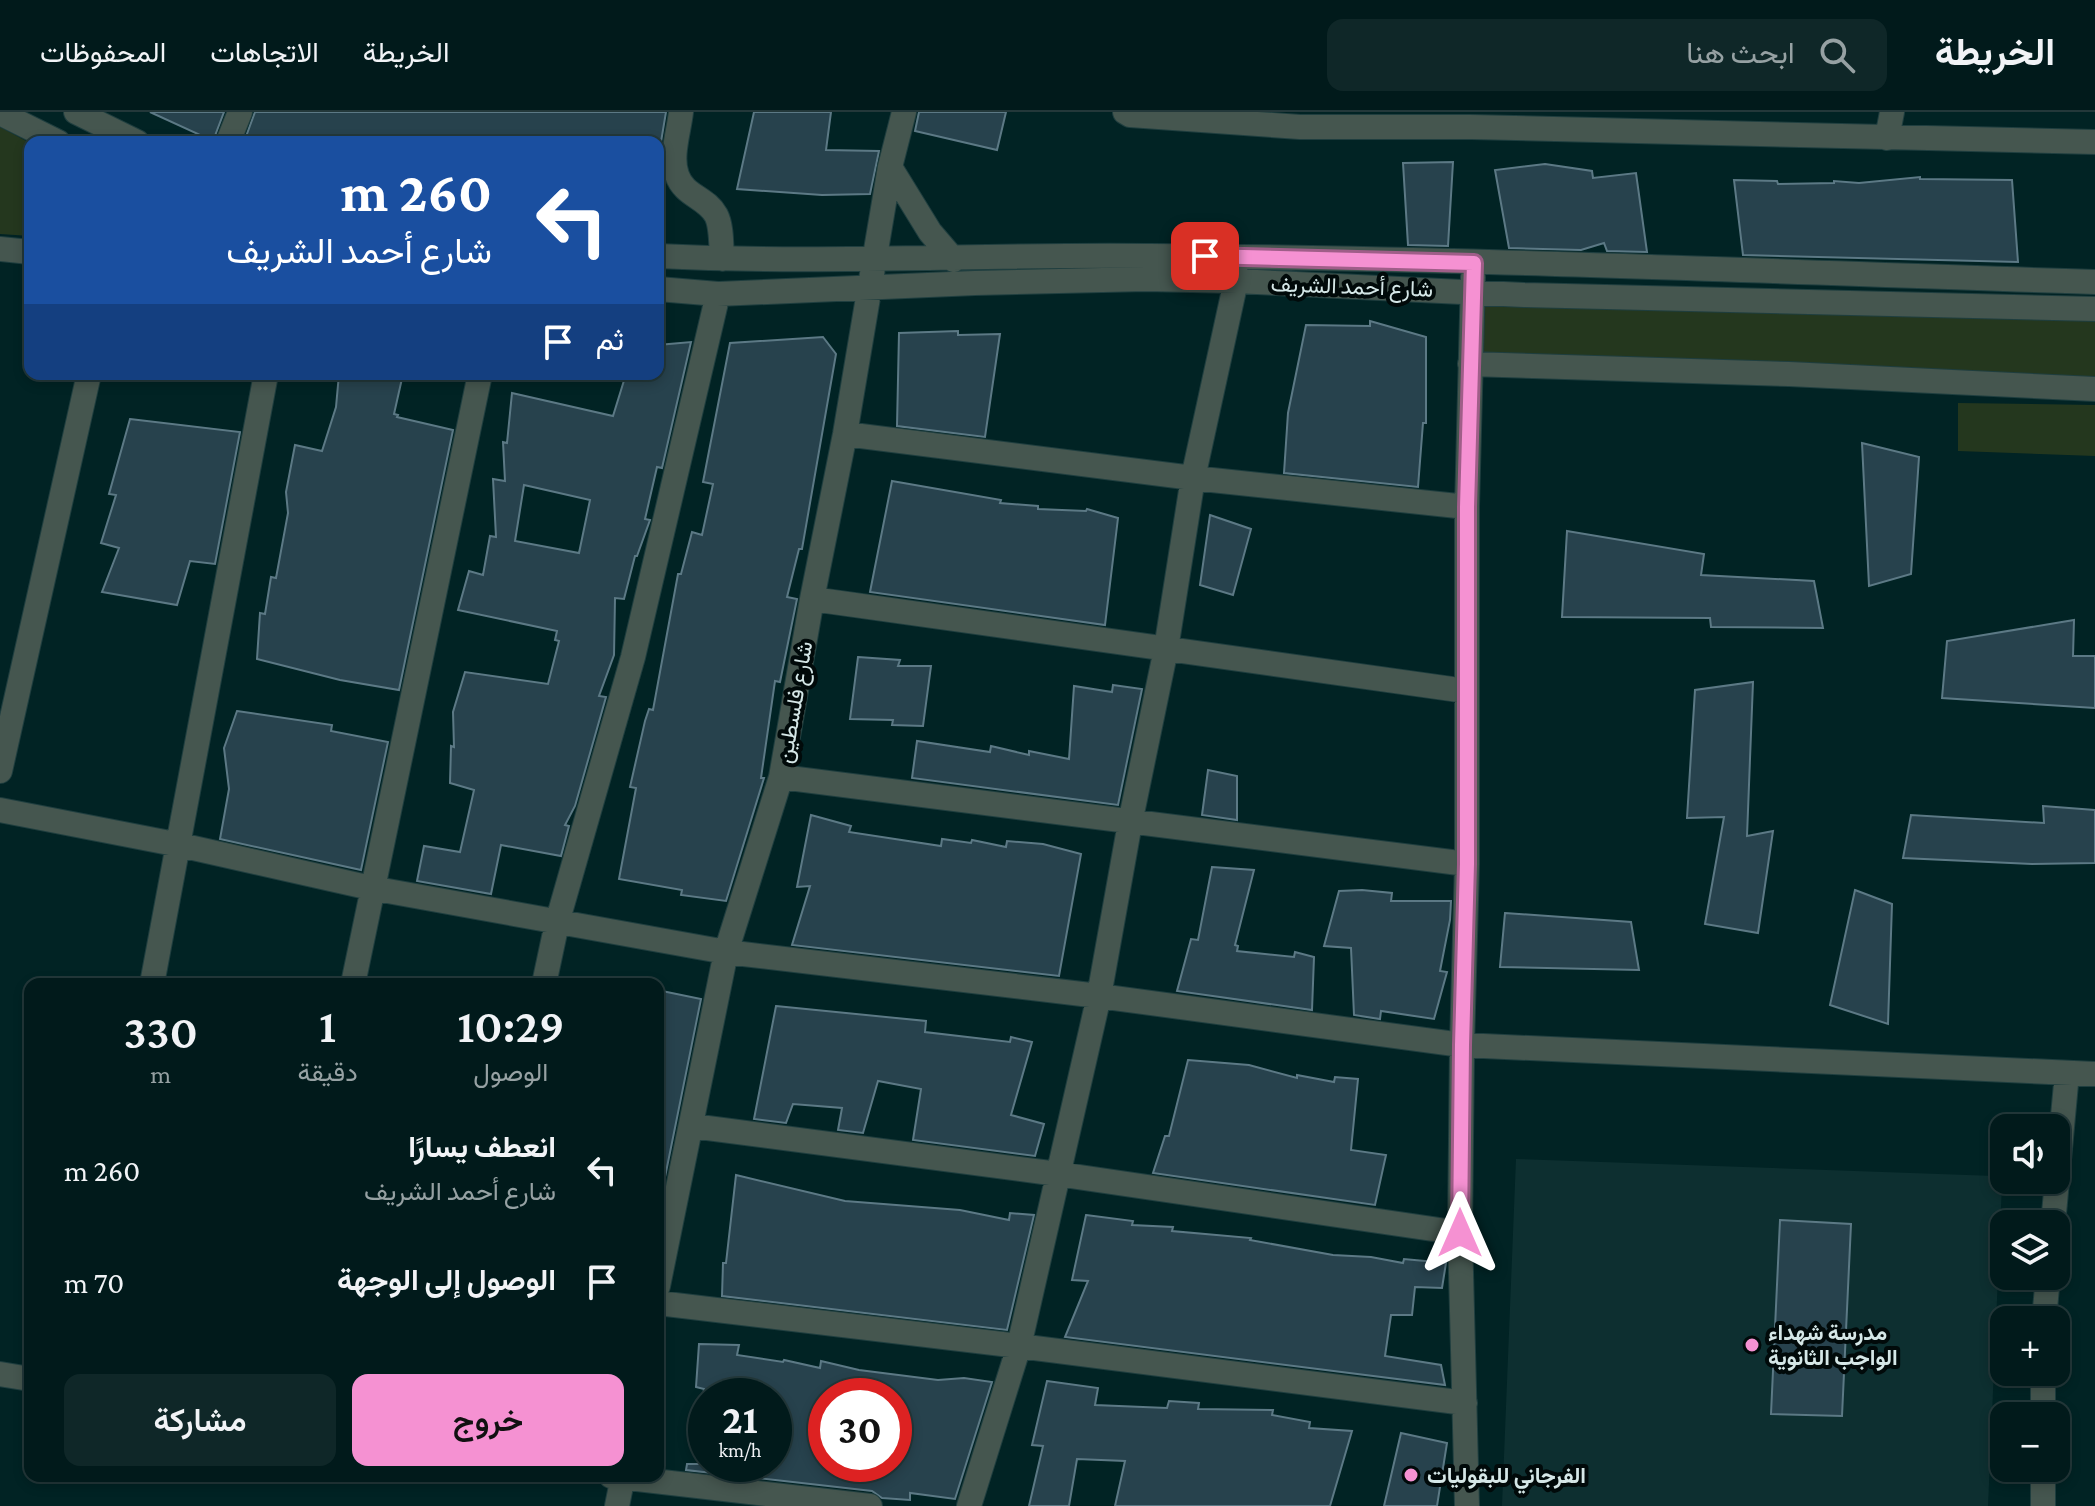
<!DOCTYPE html>
<html lang="ar">
<head>
<meta charset="utf-8">
<style>
  body { margin:0; font-family:"Crimson Pro",Vazirmatn,serif; background:#0f2728; color:#f1f3f6; direction:rtl; height:100vh; display:flex; flex-direction:column; font-size:30px; white-space:nowrap }
  * { box-sizing:border-box; margin:0 }
  p { font-size:26px; color:#96a1a3 }
  .icon { flex:none; width:44px; height:44px; fill:none; stroke:currentColor; stroke-width:2; stroke-linecap:round; stroke-linejoin:round }
  .map { position:relative; flex:1; overflow:hidden; direction:ltr }
  .details { position:absolute; left:24px; top:866px; width:640px; height:504px; display:flex; flex-direction:column; background:#011a1b; border-radius:16px; box-shadow:0 4px 12px #0003,0 0 0 2px #23383a; direction:rtl }
  .details>* { flex:none }
  .banner { position:absolute; left:24px; top:24px; width:640px; height:244px; border-radius:16px; box-shadow:0 4px 12px #0003,0 0 0 2px #23383a; direction:rtl; background:#1a4fa0; color:#fff; overflow:hidden }
  .fabs { position:absolute; left:1990px; top:1002px; display:grid; gap:16px }
  .fabs a { display:grid; place-items:center; width:80px; height:80px; border-radius:16px; background:#011a1b; box-shadow:0 4px 12px #0003,0 0 0 2px #23383a; font-size:40px }
  .speed { position:absolute; left:688px; top:1266px; display:flex; gap:16px; font-size:40px; font-weight:700; text-align:center }
  .speed>* { display:grid; place-content:center; width:104px; height:104px; border-radius:50%; background:#011a1b; box-shadow:0 4px 12px #0003,0 0 0 2px #23383a; line-height:1 }
  .speed small { font-size:20px; font-weight:400 }
  .speed .limit { border:12px solid #d22; background:#fff; color:#111 }
  .pin { position:absolute; display:grid; place-items:center; width:68px; height:68px; color:#fff; margin:-34px; border-radius:16px; box-shadow:0 4px 12px #0006 }
  .me { position:absolute; width:88px; margin:-44px; rotate:0deg; stroke-linejoin:round; filter:drop-shadow(0 0 6px #0008) }
  .turn { display:flex; align-items:center; gap:28px; height:168px; padding:0 40px; font-size:36px }
  .turn .icon { width:104px; height:104px; stroke-width:2.5 }
  .turn b { display:block; font-size:56px; line-height:68px }
  .then { display:flex; align-items:center; height:76px; padding:0 40px; background:#0003; gap:16px; font-size:30px }
  .eta { display:flex; justify-content:space-evenly; align-items:center; height:136px; text-align:center }
  .eta b { font-size:48px; font-weight:600; line-height:56px }
  .action { display:flex; gap:16px; margin-top:auto; padding:16px 40px }
  .action a { flex:1; height:92px; border-radius:16px; background:#f591d2; color:#111; font-size:32px; font-weight:600; line-height:92px; text-align:center }
  .action a+a { background:#0f2728; color:#f1f3f6 }
  ul { padding:0; list-style:none }
  li { display:flex; align-items:center; gap:24px; height:112px; padding:0 40px }
  li div { flex:1 }
  li b { display:block; font-size:30px }
  li em { font-style:normal }
  header { display:flex; align-items:center; gap:48px; box-sizing:border-box; height:112px; padding:0 40px; background:#011a1b; border-bottom:2px solid #23383a }
  header strong { font-size:38px }
  nav { display:flex; gap:44px; margin-inline-start:auto; font-size:28px }
  .search { width:560px; height:72px; background:#0f2728; display:flex; align-items:center; gap:20px; box-sizing:border-box; padding:0 28px; border-radius:16px; color:#96a1a3; font-size:30px }
  .map>svg:first-child { display:block }
</style>
</head>
<body>
<header>
<strong>الخريطة</strong>
<div class="search"><svg class="icon" aria-label="search" viewBox="0 0 24 24"><circle cx="10" cy="10" r="6"/><path d="M15 15l6 6"/></svg>ابحث هنا</div>
<nav><a>الخريطة</a><a>الاتجاهات</a><a>المحفوظات</a></nav>
</header>
<div class="map">
<svg width="2095" height="1394" viewBox="0 0 2095 1394">
  <rect width="100%" height="100%" fill="#012324"/>
  <path fill="#0d2f30" d="M1516,1047L1995,1064L2002,1072L1988,1394H1502Z"/>
  <path fill="#24371e" d="M0,15L30,31V124L0,122Z
    M1473,179L2095,197V277L1470,252Z
    M1958,291L2095,293V344L1958,339Z"/>
  <path fill="#27424d" stroke="#5c7985" stroke-width="2" fill-rule="evenodd" d="M150,0H224L213,29Z
    M255,0H666L661,30H244Z
    M754,0H831L826,38L879,39L870,82L822,83L737,77Z
    M919,0H1006L997,38L915,19Z
    M1453,50L1448,134L1408,133L1403,51Z
    M1545,52L1592,59L1593,66L1636,61L1647,140L1607,139L1604,131L1581,138L1509,136L1495,58Z
    M1920,65V67L2012,68L2018,150L1743,143L1734,68L1777,69L1778,72L1834,71V69L1859,71Z
    M1370,209L1426,225V311H1423L1418,375L1284,361L1288,301L1306,213L1370,214Z
    M958,219V223L1000,222L985,325L897,314L899,221Z
    M823,225L836,242L802,437H799L787,485L797,487L780,570L775,569L761,666H764L726,789L681,783L682,778L619,767L636,676L630,675L645,609L649,597L653,598L678,462H681L692,420L702,423L713,372L703,370L730,231Z
    M691,230L662,356L657,355L645,407L650,408L637,444H635L624,487L615,486L614,543L599,584L606,585L575,694L565,713L569,714L561,744L501,733L491,782L417,769L424,734L460,740L474,678L450,671L451,634L454,635L453,600L465,560L548,572L559,529L555,528L557,519L458,498L469,459L483,463L490,424L496,425L493,367L505,369L503,330L507,331L512,281L613,304L626,262H658V233ZM524,373L590,388L579,441L515,429Z
    M339,262H403L394,302L398,303L397,305L453,318L399,578L340,568L257,547L260,501L265,502L271,465L276,466L288,401L286,380L295,333L322,339L336,295Z
    M130,307L240,320L215,452L190,449L177,493L102,480L119,436L101,431L116,383L109,382Z
    M1862,331L1919,345L1911,462L1869,474Z
    M892,369L1001,388L1000,391L1038,394V397L1086,399L1087,397L1118,406L1105,513L870,480Z
    M1210,403L1251,417L1233,483L1200,473Z
    M1567,419L1704,442L1701,463L1814,469L1823,516L1711,515L1710,506L1562,505Z
    M2074,508L2073,544H2095V596L1942,586L1947,529Z
    M858,545L900,548L898,554H931L923,614L892,613L893,608L850,607Z
    M1753,570L1747,724L1773,719L1758,821L1705,812L1724,705L1687,706L1695,578Z
    M1113,573L1142,577L1118,693L912,666L917,629L990,640L991,634L1029,643V639L1069,647L1074,574L1112,580Z
    M237,599L332,613L331,619L388,630L361,758L220,727L229,677L224,636Z
    M1208,658L1237,664V708L1202,703Z
    M2043,694L2095,698V751L2032,752L1903,746L1911,703L2044,711Z
    M811,703L851,714L849,720L941,734L942,727L971,731L972,728L1006,735L1007,729L1043,732L1081,742L1059,864L792,833L810,774L797,775Z
    M1212,755L1254,758L1235,833L1238,834L1237,839L1294,845L1295,840L1314,845L1312,898L1177,879L1191,827L1198,828Z
    M1362,778L1392,781L1391,789H1451L1450,808L1440,859L1447,860L1434,907L1381,899L1380,907L1354,903L1351,836L1324,834L1339,779Z
    M1855,778L1892,792L1888,912L1830,893Z
    M1505,801L1631,810L1639,858L1500,855Z
    M662,879L701,887L662,1080H658V901Z
    M776,894L926,909L925,920L1010,930L1011,925L1032,930L1011,1003L1044,1012L1035,1044L913,1028L921,977L878,969L863,1021L838,1018L842,996L793,992L786,1011L754,1007Z
    M1188,948L1249,953L1297,966V963L1334,970L1335,965L1358,967L1351,1038L1386,1043L1375,1093L1153,1061L1165,1024H1169Z
    M736,1063L845,1089L960,1098L1009,1108L1010,1101L1034,1103L1007,1218L722,1184L723,1151H726Z
    M1086,1103L1133,1109L1132,1113L1173,1115L1172,1119L1251,1126L1250,1128L1333,1143L1371,1145L1403,1151L1404,1147L1446,1151L1442,1176L1415,1175L1412,1203H1391L1385,1244L1441,1253L1445,1273L1065,1225L1088,1169L1072,1168Z
    M1780,1108L1851,1112L1842,1304L1771,1302Z
    M699,1232L739,1233L737,1243L783,1250L784,1248L820,1256L821,1249L859,1258L938,1268L964,1266L992,1270L955,1387L910,1381V1388L882,1386L872,1379L686,1358L687,1352H774V1284H703L704,1277L696,1275ZM826,1284H894V1352H826Z
    M1047,1269L1098,1276L1095,1293L1167,1296L1169,1289L1199,1291L1198,1297L1273,1298L1272,1303L1310,1310L1309,1316L1352,1319L1330,1394H1115L1125,1349L1077,1347L1069,1394H1029L1043,1334L1032,1333Z
    M1401,1321L1447,1331L1437,1394H1384Z"/>
  <g fill="none" stroke-linecap="round" stroke-linejoin="round">
    <defs>
      <path id="minor" d="M76,0L137,30
        M681,0C679,19 670,45 677,63C684,84 706,85 716,103C722,114 721,135 722,147
        M1125,0L1130,3L1300,15H1471L2095,30
        M0,1L58,30
        M1887,26L1892,0
        M228,30L240,0
        M890,55L930,120L954,148
        M0,137L30,140
        M658,144C822,152 985,142 1149,144C1464,146 1780,160 2095,170
        M658,177L718,182L975,171L1146,167L1236,169L1524,183L2095,197
        M1470,252L1789,262L2095,277
        M845,322L1193,366L1467,395
        M812,487L1466,579
        M0,659L89,262
        M781,665L1467,752
        M0,698L180,733L371,776L726,840L1099,884L1462,933L2095,962
        M152,872L266,262
        M353,872L480,262
        M544,872L557,811L633,545L718,182
        M692,1014L1058,1062L1460,1121
        M2053,1112L2067,961
        M658,1174L726,840L781,665L812,487L845,322L890,55L904,0
        M658,1191L1019,1234L1465,1291
        M2044,1208L2048,1164
        M0,1262L30,1267
        M2043,1304V1260
        M611,1364L870,1394
        M617,1394L623,1364
        M969,1394L1019,1234L1099,884L1130,711L1166,537L1193,366L1236,169L1235,154
        M1467,1394L1460,1121L1462,933L1467,752V395L1473,165
        M2043,1394V1356"/>
    </defs>
    <use href="#minor" stroke="#1f3e3f" stroke-width="26"/>
    <use href="#minor" stroke="#45564f" stroke-width="24"/>
  </g>
  <g fill="none" stroke-linecap="round" stroke-linejoin="round">
    <defs>
      <path id="route" d="M1205,144L1474,151L1467,395V752L1462,933L1460,1121"/>
    </defs>
    <use href="#route" stroke="#9f5e88" stroke-width="20"/>
    <use href="#route" stroke="#f591d2" stroke-width="14"/>
  </g>
  <g fill="#f591d2" stroke="#010a0a" stroke-width="3">
    <circle cx="1752" cy="1233" r="8"/>
    <circle cx="1411" cy="1363" r="8"/>
  </g>
  <g text-anchor="middle" stroke-width="8" stroke-linejoin="round" paint-order="stroke">
    <g font-size="22" fill="#d5e7e7" stroke="#010a0a">
      <text transform="translate(1352 174) rotate(2)" y="8">شارع أحمد الشريف</text>
      <text transform="translate(794 590) rotate(-80)" y="8">شارع فلسطين</text>
    </g>
    <g font-size="22" font-weight="bold" fill="#d5e7e7" stroke="#010a0a" text-anchor="start">
      <text x="1768" y="1228">مدرسة شهداء<tspan x="1768" dy="25">الواجب الثانوية</tspan></text>
      <text x="1427" y="1371">الفرجاني للبقوليات</text>
    </g>
  </g>
</svg>
<div class="fabs">
<a><svg class="icon" aria-label="sound" viewBox="0 0 24 24"><path d="M4 9h4l5-4v14l-5-4H4zM17 9q2 3 0 6"/></svg></a>
<a><svg class="icon" aria-label="layers" viewBox="0 0 24 24"><path d="M12 4l9 5-9 5-9-5zM3 14l9 5 9-5"/></svg></a>
<a>+</a>
<a>−</a>
</div>
<div class="speed"><div>21<small>km/h</small></div><div class="limit">30</div></div>
<div class="pin" style="left:1205px;top:144px;background:#d93025"><svg class="icon" aria-label="arrive" viewBox="0 0 24 24"><path d="M6 21V4h12l-3 4 3 4H6"/></svg></div>
<svg class="me" style="left:1460px;top:1121px" viewBox="-20 -20 40 40"><path d="M0-17L14 15 0 8-14 15z" fill="#f591d2" stroke="#fff" stroke-width="4"/></svg>
<div class="banner">
<div class="turn"><svg class="icon" aria-label="left" viewBox="0 0 24 24"><path d="M17 20v-9H6M10 6l-5 5 5 5"/></svg><div><b>260 m</b>شارع أحمد الشريف</div></div>
<div class="then">ثم<svg class="icon" aria-label="arrive" viewBox="0 0 24 24"><path d="M6 21V4h12l-3 4 3 4H6"/></svg></div>
</div>
<section class="details">
<div class="eta">
<div><b>10:29</b><p>الوصول</p></div>
<div><b>1</b><p>دقيقة</p></div>
<div><b>330</b><p>m</p></div>
</div>
<ul>
<li><svg class="icon" aria-label="left" viewBox="0 0 24 24"><path d="M17 20v-9H6M10 6l-5 5 5 5"/></svg><div><b>انعطف يسارًا</b><p>شارع أحمد الشريف</p></div><em>260 m</em></li>
<li><svg class="icon" aria-label="arrive" viewBox="0 0 24 24"><path d="M6 21V4h12l-3 4 3 4H6"/></svg><div><b>الوصول إلى الوجهة</b></div><em>70 m</em></li>
</ul>
<div class="action"><a>خروج</a><a>مشاركة</a></div>
</section>
</div>
</body>
</html>
